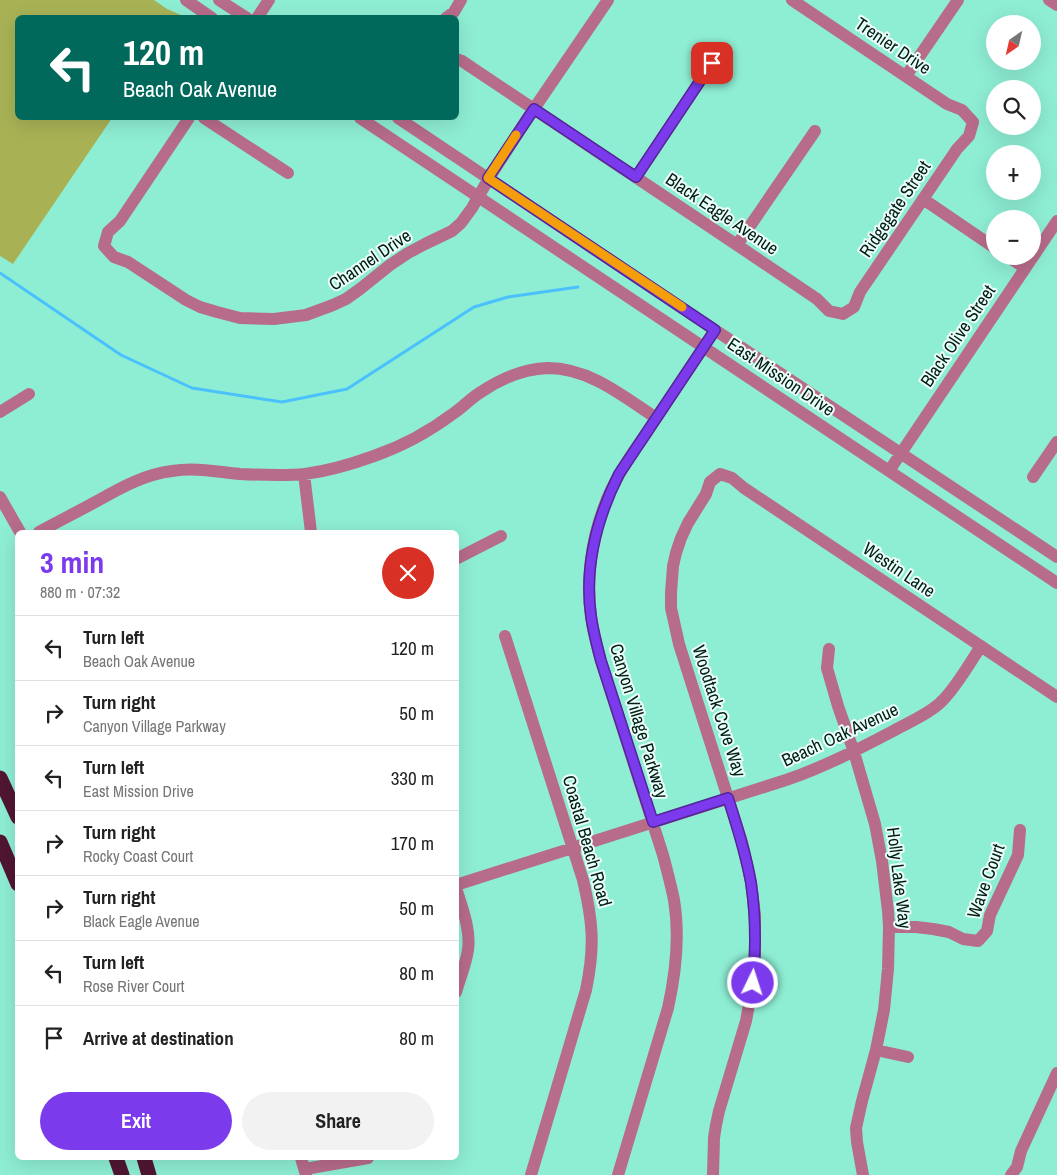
<!DOCTYPE html>
<html lang="en">
<head>
<meta charset="utf-8">
<style>
  body { margin:0; font-family:"Archivo Narrow",sans-serif; background:#f2f2f2; color:#222; height:100vh; display:flex; flex-direction:column; font-size:19px; white-space:nowrap }
  * { box-sizing:border-box; margin:0 }
  p { font-size:16px; color:#767676 }
  .icon { flex:none; width:28px; height:28px; fill:none; stroke:currentColor; stroke-width:2; stroke-linecap:round; stroke-linejoin:round }
  .map { position:relative; flex:1; overflow:hidden }
  .drawer { position:absolute; left:15px; top:530px; width:444px; height:630px; display:flex; flex-direction:column; background:#fff; border-radius:8px; box-shadow:0 5px 20px #0002 }
  .drawer>* { flex:none }
  .hud { position:absolute; left:15px; top:15px; width:444px; height:105px; border-radius:8px; box-shadow:0 5px 20px #0002; background:#00695c; color:#fff; overflow:hidden }
  .needle { width:32px; rotate:214deg }
  .controls { position:absolute; left:986px; top:15px; display:grid; gap:10px }
  .controls a { display:grid; place-items:center; width:55px; height:55px; border-radius:50%; background:#fff; box-shadow:0 5px 20px #0002; font-size:25px }
  .pin { position:absolute; display:grid; place-items:center; width:42px; height:42px; color:#fff; margin:-21px; border-radius:10px; box-shadow:0 2px 8px #0006 }
  .me { position:absolute; width:55px; margin:-28px; rotate:4deg; stroke-linejoin:round; filter:drop-shadow(0 0 4px #0008) }
  .turn { display:flex; align-items:center; gap:18px; height:105px; padding:0 25px; font-size:22px }
  .turn .icon { width:65px; height:65px; stroke-width:2.5 }
  .turn b { display:block; font-size:35px; line-height:42px }
  .round { display:grid; place-items:center; flex:none; width:52px; height:52px; border-radius:26px; background:#f2f2f2 }
  .headline { display:flex; align-items:center; justify-content:space-between; height:85px; padding:0 25px }
  h1 { font-size:30px; font-weight:700; line-height:38px; color:#7c3aed }
  .primary-button { display:flex; gap:10px; margin-top:auto; padding:10px 25px }
  .primary-button a { flex:1; height:58px; border-radius:30px; background:#7c3aed; color:#fff; font-size:20px; font-weight:700; line-height:58px; text-align:center }
  .primary-button a+a { background:#f2f2f2; color:#222 }
  ul { padding:0; list-style:none }
  li { display:flex; align-items:center; gap:15px; height:65px; padding:0 25px; border-top:1px solid #e0e0e0 }
  li div { flex:1 }
  li b { display:block; font-size:19px }
  li em { font-style:normal }
  .map>svg:first-child { display:block }
</style>
</head>
<body>
<div class="map">
<svg width="1057" height="1175" viewBox="0 0 1057 1175">
  <rect width="100%" height="100%" fill="#8eeed4"/>
  <path fill="#a8b255" d="M0,0H154L167,9L181,15L179,18H18V118H112L13,264L0,256Z"/>
  <g fill="none" stroke-linecap="round" stroke-linejoin="round">
    <path stroke="#4ac1fd" stroke-width="3" d="M0,273L121,355L192,388L282,402L347,389L474,307L508,297L578,287"/>
    <path stroke="#b76c8a" stroke-width="12" d="M186,0L212,18
      M219,0L247,18
      M1049,0L1057,5
      M257,18L269,0
      M446,18L454,12L461,0
      M456,59L462,61L737,245L817,299L829,311L843,314L854,307L860,292L957,149L969,136L973,122L962,110L947,104L792,0
      M906,76L958,0
      M189,118L120,221L108,232L104,246L114,257L128,262L186,300L200,307L217,312L240,318L274,319L306,315L333,305L346,299L360,289L390,265L408,253L425,244L452,231L461,223L472,208L489,178L527,119L608,0
      M204,118L288,173
      M360,118L1057,583
      M398,118L715,330L1057,557
      M636,177L712,63
      M923,199L995,248
      M737,245L815,131
      M1007,256L1025,268
      M0,412L29,394
      M889,471L1057,221
      M304,474L311,532
      M1033,477L1057,442
      M0,497L20,532
      M39,532C59,521 79,511 99,500C122,487 146,474 172,471C196,467 217,472 240,474C260,475 285,476 305,474C328,471 352,464 374,456C403,446 430,431 454,413C463,407 471,398 481,392C500,379 524,369 548,368C589,368 623,396 656,418
      M456,559L501,536
      M505,636L583,880C593,922 595,947 586,990L531,1175
      M829,649L827,668L838,706L854,752L875,824L882,861L888,911L889,927L888,969L884,1010L876,1050L862,1101L856,1128L857,1142L863,1175
      M456,885L786,780C824,767 859,749 895,730C909,722 929,714 941,702C955,689 970,663 981,646
      M456,888C462,907 471,930 468,950C466,964 460,978 456,992
      M889,927H916L933,929L949,932L963,939L978,941L987,931L990,915L1018,855L1020,830
      M876,1050L908,1057
      M301,1158L306,1175
      M305,1169L368,1158
      M618,1175L668,1008C676,972 680,936 674,900C671,885 667,870 663,855L601,661C597,646 593,632 591,616C586,581 591,541 604,507C613,481 629,458 645,435C668,400 692,365 715,330
      M713,1175L714,1138L716,1125L719,1111L746,1021L753,983L755,951V915L751,882L742,842L679,644L671,608V593L673,566L676,553L681,538L688,523L706,494L710,482L720,474L732,478L744,488L1057,697
      M1011,1175L1017,1167L1021,1151L1057,1073"/>
    <path stroke="#501632" stroke-width="15" d="M0,778L18,817
      M0,842L18,884
      M116,1158L122,1175
      M144,1158L149,1175"/>
  </g>
  <g fill="none" stroke-linecap="round" stroke-linejoin="round">
    <defs>
      <path id="route" d="M712,63L636,177L534,109L488,178L715,330L619,474C597,518 584,566 591,616C593,631 597,646 601,661L653,822L728,798C737,826 746,854 751,883C756,917 756,950 753,983"/>
    </defs>
    <use href="#route" stroke="#51269a" stroke-width="12"/>
    <use href="#route" stroke="#7c3aed" stroke-width="9"/>
    <path stroke="#f59e0b" stroke-width="9" d="M516,135L488,178L682,307"/>
  </g>
  <g text-anchor="middle" stroke-width="4" stroke-linejoin="round" paint-order="stroke">
    <g font-size="18" fill="#001d16" stroke="#ecfef8">
      <text transform="translate(893 46) rotate(34)" y="6">Trenier Drive</text>
      <text transform="translate(895 209) rotate(-56)" y="6">Ridgegate Street</text>
      <text transform="translate(722 214) rotate(34)" y="6">Black Eagle Avenue</text>
      <text transform="translate(370 260) rotate(-34)" y="6">Channel Drive</text>
      <text transform="translate(958 336) rotate(-56)" y="6">Black Olive Street</text>
      <text transform="translate(781 377) rotate(34)" y="6">East Mission Drive</text>
      <text transform="translate(899 570) rotate(34)" y="6">Westin Lane</text>
      <text transform="translate(719 711) rotate(72)" y="6">Woodtack Cove Way</text>
      <text transform="translate(639 721) rotate(73)" y="6">Canyon Village Parkway</text>
      <text transform="translate(840 735) rotate(-25)" y="6">Beach Oak Avenue</text>
      <text transform="translate(587 841) rotate(74)" y="6">Coastal Beach Road</text>
      <text transform="translate(899 878) rotate(83)" y="6">Holly Lake Way</text>
      <text transform="translate(986 881) rotate(-70)" y="6">Wave Court</text>
    </g>
  </g>
</svg>
<div class="controls">
<a><svg class="needle" viewBox="-14 -14 28 28"><path d="M0-13l5 13h-10z" fill="#e53935"/><path d="M0 13l5-13h-10z" fill="#767676"/></svg></a>
<a><svg class="icon" aria-label="search" viewBox="0 0 24 24"><circle cx="10" cy="10" r="6"/><path d="M15 15l6 6"/></svg></a>
<a>+</a>
<a>−</a>
</div>
<div class="pin" style="left:712px;top:63px;background:#d93025"><svg class="icon" aria-label="arrive" viewBox="0 0 24 24"><path d="M6 21V4h12l-3 4 3 4H6"/></svg></div>
<svg class="me" style="left:753px;top:983px" viewBox="-20 -20 40 40"><circle r="17" fill="#7c3aed" stroke="#fff" stroke-width="3"/><path d="M0-11L8 9 0 5-8 9z" fill="#fff"/></svg>
<div class="hud">
<div class="turn"><svg class="icon" aria-label="left" viewBox="0 0 24 24"><path d="M17 20v-9H6M10 6l-5 5 5 5"/></svg><div><b>120 m</b>Beach Oak Avenue</div></div>
</div>
<section class="drawer">
<div class="headline"><div><h1>3 min</h1><p>880 m · 07:32</p></div><a class="round" style="background:#d93025;color:#fff"><svg class="icon" aria-label="close" viewBox="0 0 24 24"><path d="M6 6l12 12M18 6L6 18"/></svg></a></div>
<ul>
<li><svg class="icon" aria-label="left" viewBox="0 0 24 24"><path d="M17 20v-9H6M10 6l-5 5 5 5"/></svg><div><b>Turn left</b><p>Beach Oak Avenue</p></div><em>120 m</em></li>
<li><svg class="icon" aria-label="right" viewBox="0 0 24 24"><path d="M7 20v-9h11M14 6l5 5-5 5"/></svg><div><b>Turn right</b><p>Canyon Village Parkway</p></div><em>50 m</em></li>
<li><svg class="icon" aria-label="left" viewBox="0 0 24 24"><path d="M17 20v-9H6M10 6l-5 5 5 5"/></svg><div><b>Turn left</b><p>East Mission Drive</p></div><em>330 m</em></li>
<li><svg class="icon" aria-label="right" viewBox="0 0 24 24"><path d="M7 20v-9h11M14 6l5 5-5 5"/></svg><div><b>Turn right</b><p>Rocky Coast Court</p></div><em>170 m</em></li>
<li><svg class="icon" aria-label="right" viewBox="0 0 24 24"><path d="M7 20v-9h11M14 6l5 5-5 5"/></svg><div><b>Turn right</b><p>Black Eagle Avenue</p></div><em>50 m</em></li>
<li><svg class="icon" aria-label="left" viewBox="0 0 24 24"><path d="M17 20v-9H6M10 6l-5 5 5 5"/></svg><div><b>Turn left</b><p>Rose River Court</p></div><em>80 m</em></li>
<li><svg class="icon" aria-label="arrive" viewBox="0 0 24 24"><path d="M6 21V4h12l-3 4 3 4H6"/></svg><div><b>Arrive at destination</b></div><em>80 m</em></li>
</ul>
<div class="primary-button"><a>Exit</a><a>Share</a></div>
</section>
</div>
</body>
</html>
